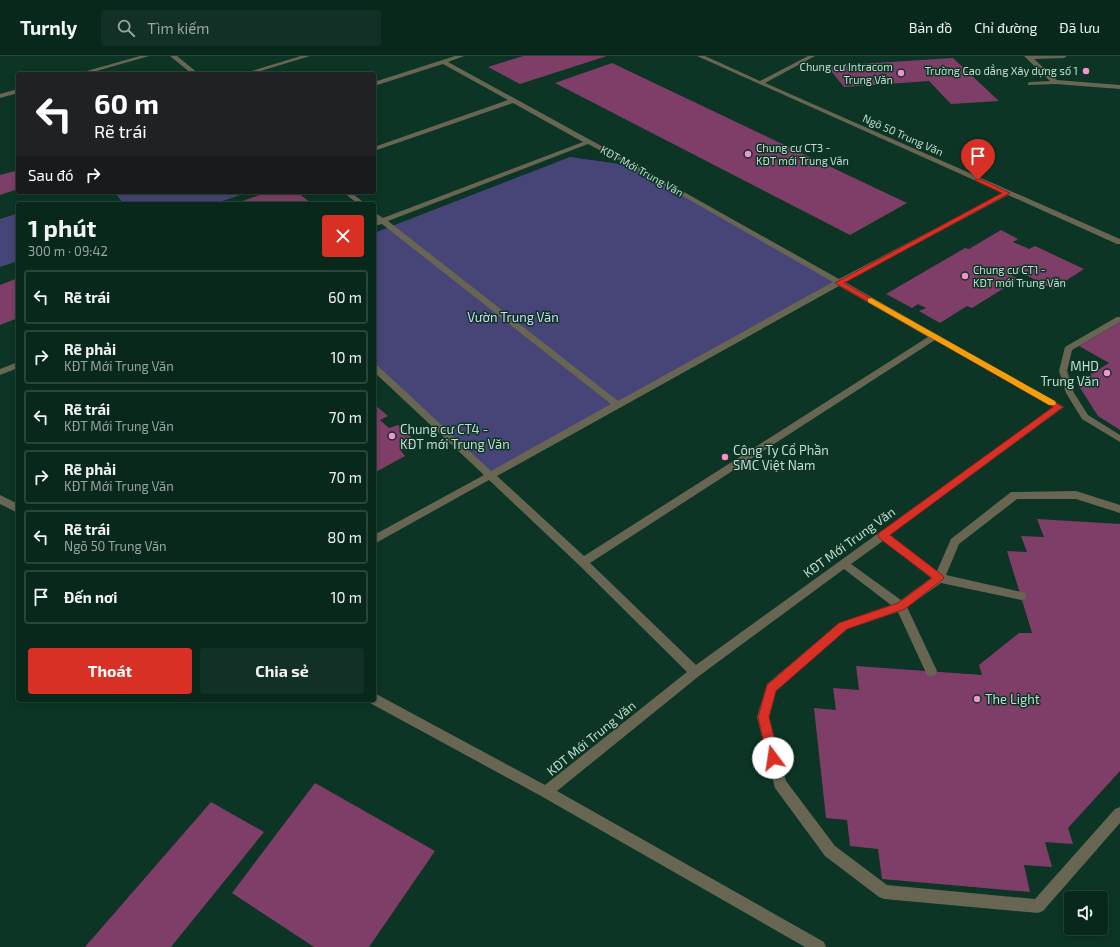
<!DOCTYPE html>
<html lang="vi">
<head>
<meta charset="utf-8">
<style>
  body { margin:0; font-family:"Exo 2",sans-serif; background:#123025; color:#f1f3f6; height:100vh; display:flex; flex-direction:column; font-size:15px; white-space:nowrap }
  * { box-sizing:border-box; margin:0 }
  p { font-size:13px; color:#99a6a3 }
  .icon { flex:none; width:22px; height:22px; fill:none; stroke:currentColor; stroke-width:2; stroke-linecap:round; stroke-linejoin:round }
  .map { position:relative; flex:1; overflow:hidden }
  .panel { position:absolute; left:16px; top:146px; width:360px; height:500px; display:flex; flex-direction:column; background:#09281c; border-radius:4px; box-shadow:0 2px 6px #0003,0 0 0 1px #29443b }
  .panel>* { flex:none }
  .hud { position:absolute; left:16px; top:16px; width:360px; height:122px; border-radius:4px; box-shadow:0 2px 6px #0003,0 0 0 1px #29443b; background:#202124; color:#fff; overflow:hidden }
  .tools { position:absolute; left:1064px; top:835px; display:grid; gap:8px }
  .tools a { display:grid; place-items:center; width:44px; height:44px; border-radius:4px; background:#09281c; box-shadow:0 2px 6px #0003,0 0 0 1px #29443b; font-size:20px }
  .pin { position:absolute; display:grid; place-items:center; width:34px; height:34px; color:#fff; margin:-41px -17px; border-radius:50% 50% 50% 0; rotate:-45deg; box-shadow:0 0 4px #0007 }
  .pin .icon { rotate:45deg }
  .me { position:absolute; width:44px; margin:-22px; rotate:346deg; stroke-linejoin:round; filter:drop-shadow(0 0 3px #0008) }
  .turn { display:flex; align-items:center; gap:14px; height:84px; padding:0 12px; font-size:18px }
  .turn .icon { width:52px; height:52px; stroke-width:2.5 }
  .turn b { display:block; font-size:28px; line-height:34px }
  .then { display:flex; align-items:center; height:38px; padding:0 12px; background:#0003; gap:8px; font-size:15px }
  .round { display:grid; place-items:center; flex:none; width:42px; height:42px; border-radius:4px; background:#123025 }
  .summary { display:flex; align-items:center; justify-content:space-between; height:68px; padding:0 12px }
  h1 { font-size:24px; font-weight:700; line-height:30px }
  .button { display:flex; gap:8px; margin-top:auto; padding:8px 12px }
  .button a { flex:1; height:46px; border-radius:4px; background:#d93025; color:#fff; font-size:16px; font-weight:700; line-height:46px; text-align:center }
  .button a+a { background:#123025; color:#f1f3f6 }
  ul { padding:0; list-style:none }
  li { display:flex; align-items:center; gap:12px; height:54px; margin:0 8px 6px; padding:0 4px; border:2px solid #29443b; border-radius:4px }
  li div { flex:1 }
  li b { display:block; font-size:15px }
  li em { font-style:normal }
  header { display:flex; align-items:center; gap:24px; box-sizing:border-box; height:56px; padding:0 20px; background:#09281c; border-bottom:1px solid #29443b }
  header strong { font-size:19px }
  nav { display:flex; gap:22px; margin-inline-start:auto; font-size:14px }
  .search { width:280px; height:36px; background:#123025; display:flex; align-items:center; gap:10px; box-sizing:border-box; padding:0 14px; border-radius:4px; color:#99a6a3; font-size:15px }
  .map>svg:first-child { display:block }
</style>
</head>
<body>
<header>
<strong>Turnly</strong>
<div class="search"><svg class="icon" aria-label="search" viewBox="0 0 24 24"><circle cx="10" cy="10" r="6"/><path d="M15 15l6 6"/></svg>Tìm kiếm</div>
<nav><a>Bản đồ</a><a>Chỉ đường</a><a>Đã lưu</a></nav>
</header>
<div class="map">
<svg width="1120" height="891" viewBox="0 0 1120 891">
  <rect width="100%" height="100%" fill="#0c3525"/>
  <path fill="#474578" d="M570,101L634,110L838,227L491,419L374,306V177Z
    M119,136H249L213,148H124L115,137Z
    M16,158L18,161V205L0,211V163Z"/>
  <path fill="#7f3e67" d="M523,0H607L520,28L488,11Z
    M953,2L999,45L951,48L929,25L844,31L827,10Z
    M612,7L776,85L907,147L850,179L555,27Z
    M15,115L18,118V133L0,139V119Z
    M268,136H297L312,148H234Z
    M1001,174L1018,183L1013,186L1029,193L1035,190L1084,213L1053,233L1014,213L1008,218L1019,223L972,252L967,250L940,267L919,255L926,252L918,248L912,252L886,238L965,192L969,193Z
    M18,222V262L0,269V229Z
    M1120,266V374L1098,360L1077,327L1109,307L1079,290Z
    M374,348L388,360L380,364L389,372L398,369L418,387L401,395L405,400L374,417Z
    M1037,463L1120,468V715L1068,772L1073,788L1045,786L1052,811L1024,809L1030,836L882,823L878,793L850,790L847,764L826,762L814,652L836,654L833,632L859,634L856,610L982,619L979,609L1019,577H1032L1007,495L1027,496L1021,480L1044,481Z
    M315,727L435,795L369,891H314L232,837Z
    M211,746L264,776L171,891H85Z"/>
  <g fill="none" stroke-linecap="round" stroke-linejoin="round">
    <path fill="#686653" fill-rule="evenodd" d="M1024,0H1067L1064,2L1034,3L1057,24L1120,29V33L1055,28L1028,29V27L1030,26L1050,25Z"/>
    <path fill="#686653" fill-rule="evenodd" d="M170,0H177L199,18H192Z
      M301,0H310L251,18H242Z
      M455,0H464L448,6L636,109L839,223L1003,137L697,0H705L760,25L808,0H815L765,27L1120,183V188H1117L1008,139L845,226L1064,351L890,479L937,515L951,483L1011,436L1076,435L1120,449V457L1076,443H1017L959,488L946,519L1021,536L1025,537L1026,540L1025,543L1021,544L941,527L907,551L937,615L935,619L931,620L927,619L898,556L847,573L776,635L769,661L786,725L835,790L887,829L1035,843L1115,753L1120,751V767L1043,855L1038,857L884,843L879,841L825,800L775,732L757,661L767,628L839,567L891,549L844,513L699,620L557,735L824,886L826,891H805L541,740L370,647L369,644H374V638L378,639L545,729L687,616L579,509L489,424L374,488V479L484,419L374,316V308L377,309L491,415L611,348L382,168L374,170V165L377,164L374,162V156L383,162L583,86L513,47L374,95V91L508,44L443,8L374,30V26ZM588,88L632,111L833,226L618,345L388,165ZM839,230L928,281L584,500L497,420ZM935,284L1053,351L696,609L590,507ZM883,485L931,522L901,544L851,508Z
      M343,136H350L366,148H358Z
      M1117,261H1120V266L1072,294L1067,315L1074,337L1088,359L1120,379V386L1082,363L1066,337L1059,315L1065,291Z
      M18,306V312L0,319V313Z
      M0,439L18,448V457L0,448Z"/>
    <path fill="#686653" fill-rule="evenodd" d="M140,0H149L86,18H76Z
      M18,33V37L0,42V38Z"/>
  </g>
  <path fill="#d93025" stroke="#8d1f18" d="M976,123H980L1010,137L844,227L1063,351L890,479L942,519L944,522L942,524L905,553L847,573L776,635L769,661L779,702L777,705L773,707L769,705L767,702L758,661L767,629L839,567L898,547L932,522L879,482L878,479L879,477L1053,351L835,227L1002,137L976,125Z"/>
  <path fill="#f59e0b" d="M871,242L1055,345L1056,347L1055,349H1049L868,246V243Z"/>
  <g fill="#f790cf" stroke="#0c3525" stroke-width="1.5">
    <circle cx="1086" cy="15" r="4"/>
    <circle cx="901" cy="17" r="4"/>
    <circle cx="748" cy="98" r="4"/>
    <circle cx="965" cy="220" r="4"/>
    <circle cx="1107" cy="317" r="4"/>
    <circle cx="392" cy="380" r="4"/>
    <circle cx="725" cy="401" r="4"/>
    <circle cx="977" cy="643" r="4"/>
  </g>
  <g text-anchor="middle" stroke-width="3" stroke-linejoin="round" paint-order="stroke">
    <g font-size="11" fill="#c4ded1" stroke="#0c3525" text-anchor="end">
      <text x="893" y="15">Chung cư Intracom<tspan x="893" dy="13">Trung Văn</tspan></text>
      <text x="1078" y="19">Trường Cao đẳng Xây dựng số 1</text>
      <text x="756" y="96" text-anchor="start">Chung cư CT3 -<tspan x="756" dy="13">KĐT mới Trung Văn</tspan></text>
      <text x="973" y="218" text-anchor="start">Chung cư CT1 -<tspan x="973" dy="13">KĐT mới Trung Văn</tspan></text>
    </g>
    <g font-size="11" fill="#c4ded1" stroke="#0c3525">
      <text transform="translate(903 79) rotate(24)" y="4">Ngõ 50 Trung Văn</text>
      <text transform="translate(642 115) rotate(29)" y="4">KĐT Mới Trung Văn</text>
    </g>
    <g font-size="13" fill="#d5d6fd" stroke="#0c3525">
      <text x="513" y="266">Vườn Trung Văn</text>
    </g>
    <g font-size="13" fill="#c4ded1" stroke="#0c3525" text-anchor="start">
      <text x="1099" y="315" text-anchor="end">MHD<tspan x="1099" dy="15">Trung Văn</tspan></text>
      <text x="400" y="378">Chung cư CT4 -<tspan x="400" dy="15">KĐT mới Trung Văn</tspan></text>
      <text x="733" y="399">Công Ty Cổ Phần<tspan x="733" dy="15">SMC Việt Nam</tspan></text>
      <text x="985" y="648">The Light</text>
    </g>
    <g font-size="13" fill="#c4ded1" stroke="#0c3525">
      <text transform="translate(849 486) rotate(-36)" y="5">KĐT Mới Trung Văn</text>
      <text transform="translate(591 682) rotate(-39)" y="5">KĐT Mới Trung Văn</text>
    </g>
  </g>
</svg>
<div class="tools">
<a><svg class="icon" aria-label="sound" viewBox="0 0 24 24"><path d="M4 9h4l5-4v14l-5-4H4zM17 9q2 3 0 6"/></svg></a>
</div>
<div class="pin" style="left:978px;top:124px;background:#d93025"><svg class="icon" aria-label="arrive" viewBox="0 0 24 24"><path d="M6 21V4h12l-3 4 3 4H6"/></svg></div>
<svg class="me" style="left:773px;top:702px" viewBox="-20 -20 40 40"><circle r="19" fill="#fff"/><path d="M0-13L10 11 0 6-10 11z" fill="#d93025"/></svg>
<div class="hud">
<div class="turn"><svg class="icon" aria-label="left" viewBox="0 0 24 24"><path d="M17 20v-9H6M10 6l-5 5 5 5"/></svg><div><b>60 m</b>Rẽ trái</div></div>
<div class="then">Sau đó<svg class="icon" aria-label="right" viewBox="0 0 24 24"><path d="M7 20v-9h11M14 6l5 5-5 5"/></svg></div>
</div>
<section class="panel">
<div class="summary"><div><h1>1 phút</h1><p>300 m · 09:42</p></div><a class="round" style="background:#d93025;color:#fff"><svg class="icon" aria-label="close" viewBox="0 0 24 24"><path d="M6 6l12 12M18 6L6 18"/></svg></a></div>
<ul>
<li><svg class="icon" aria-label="left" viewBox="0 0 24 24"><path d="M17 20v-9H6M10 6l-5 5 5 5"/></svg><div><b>Rẽ trái</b></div><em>60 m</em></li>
<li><svg class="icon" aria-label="right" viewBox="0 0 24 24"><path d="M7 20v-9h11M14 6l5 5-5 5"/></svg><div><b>Rẽ phải</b><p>KĐT Mới Trung Văn</p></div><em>10 m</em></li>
<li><svg class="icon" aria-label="left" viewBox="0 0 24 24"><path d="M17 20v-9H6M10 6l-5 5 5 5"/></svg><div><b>Rẽ trái</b><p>KĐT Mới Trung Văn</p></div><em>70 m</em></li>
<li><svg class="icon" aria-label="right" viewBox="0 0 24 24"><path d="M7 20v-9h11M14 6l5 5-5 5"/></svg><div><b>Rẽ phải</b><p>KĐT Mới Trung Văn</p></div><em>70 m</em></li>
<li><svg class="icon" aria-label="left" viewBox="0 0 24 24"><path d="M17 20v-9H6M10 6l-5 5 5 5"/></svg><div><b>Rẽ trái</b><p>Ngõ 50 Trung Văn</p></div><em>80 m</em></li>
<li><svg class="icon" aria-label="arrive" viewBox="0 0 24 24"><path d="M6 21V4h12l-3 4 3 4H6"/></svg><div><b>Đến nơi</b></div><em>10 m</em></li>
</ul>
<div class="button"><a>Thoát</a><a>Chia sẻ</a></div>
</section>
</div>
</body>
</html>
